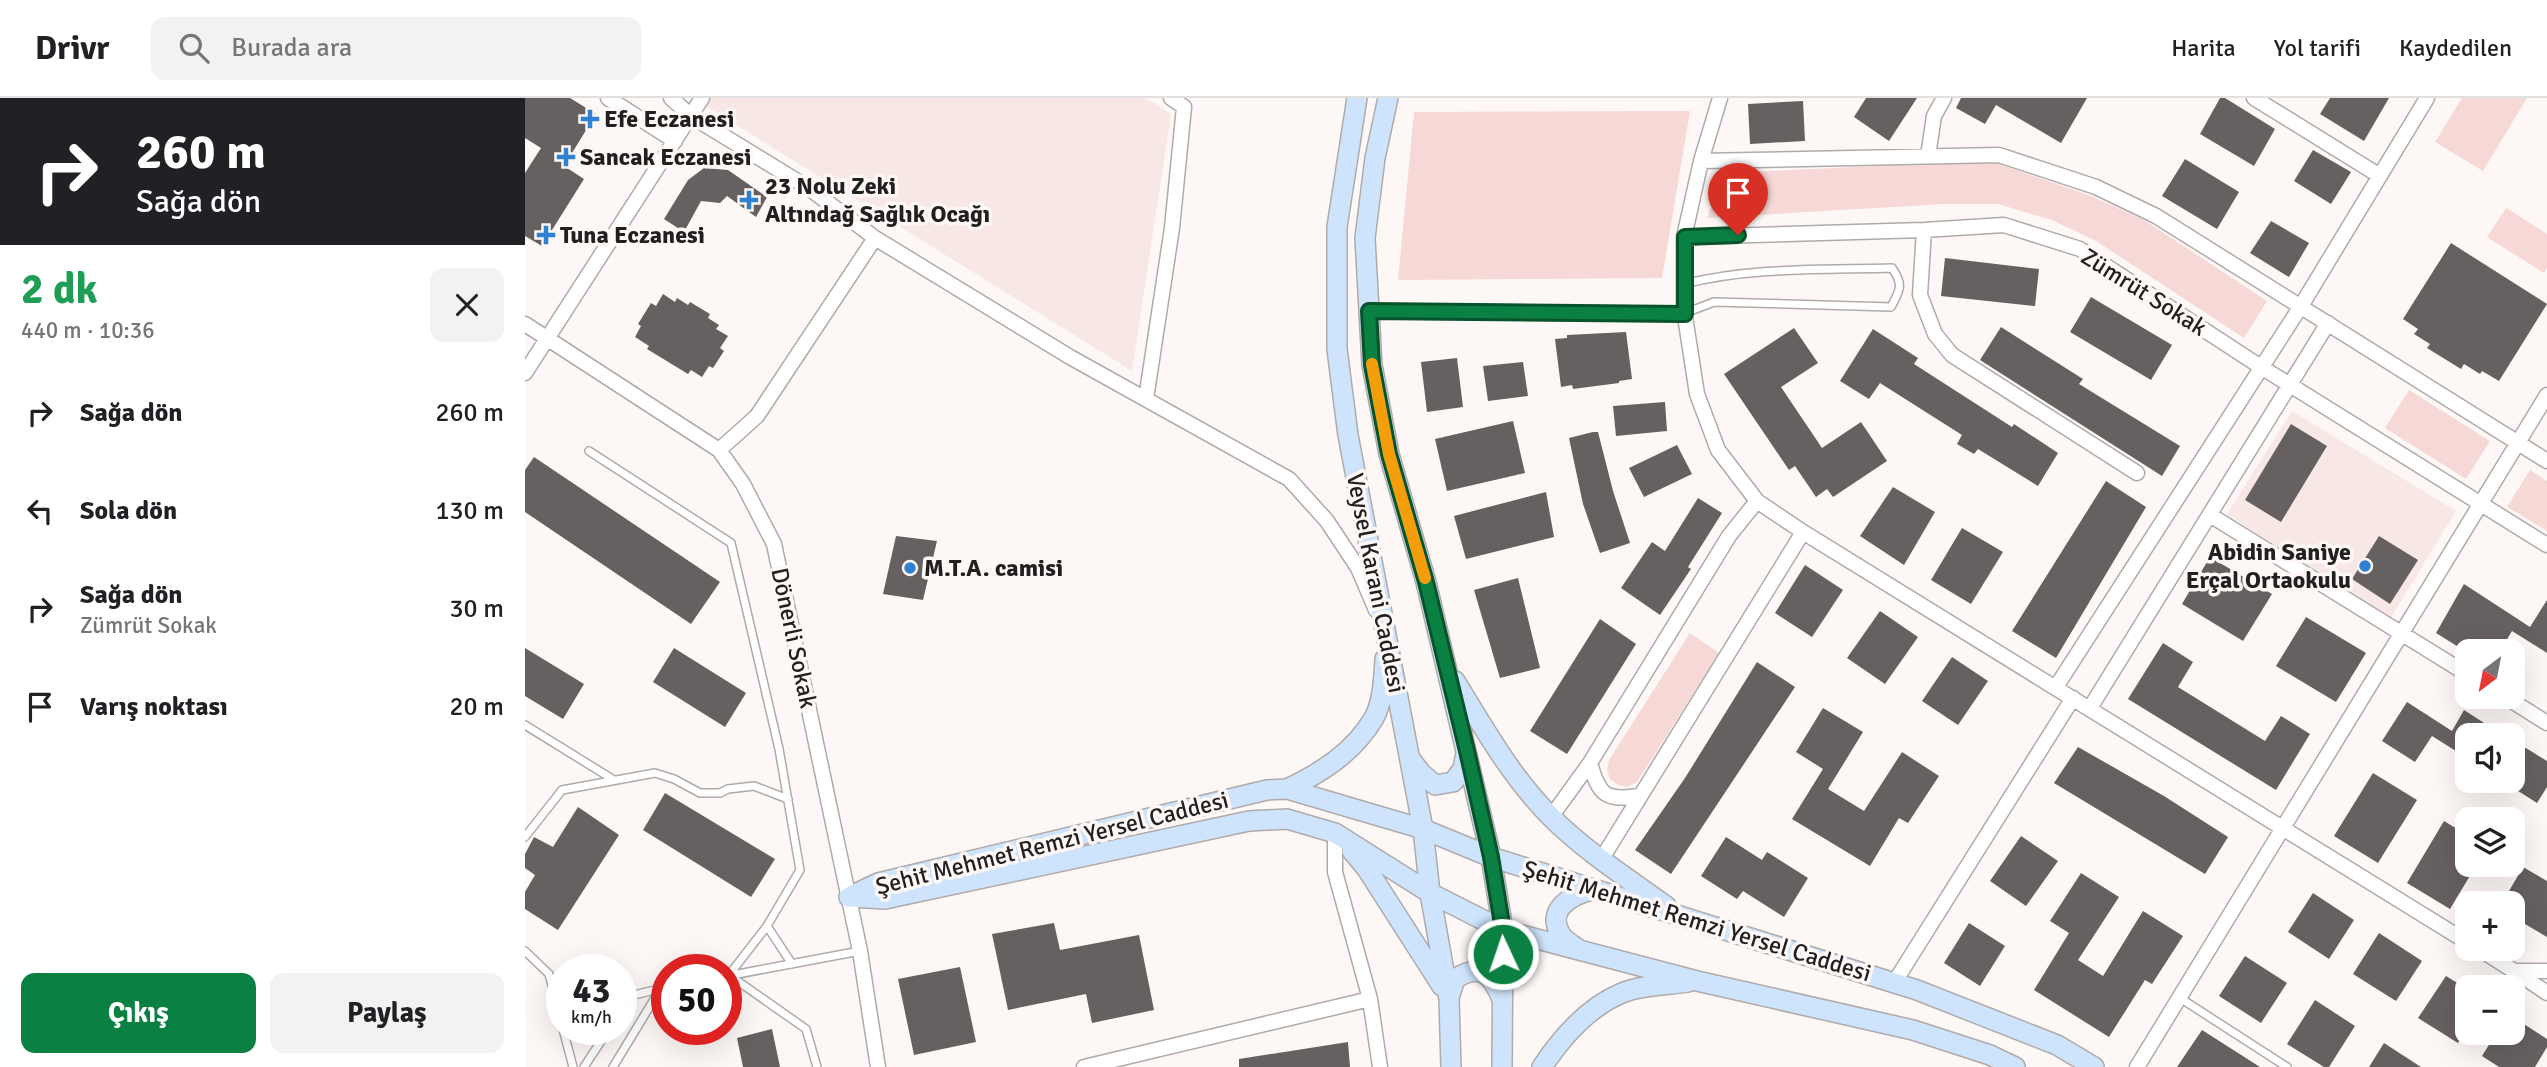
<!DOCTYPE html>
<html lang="tr">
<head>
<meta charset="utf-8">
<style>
  body { margin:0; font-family:Signika,sans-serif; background:#f2f2f2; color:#202124; height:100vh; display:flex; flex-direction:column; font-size:26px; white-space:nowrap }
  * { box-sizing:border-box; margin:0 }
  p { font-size:23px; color:#757577 }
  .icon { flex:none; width:38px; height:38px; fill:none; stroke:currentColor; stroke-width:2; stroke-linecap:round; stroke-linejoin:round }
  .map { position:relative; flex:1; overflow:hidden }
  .sheet { display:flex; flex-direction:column; background:#fff; width:525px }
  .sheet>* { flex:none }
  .banner { background:#202124; color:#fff; overflow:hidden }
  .needle { width:46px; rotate:212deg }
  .tools { position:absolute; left:1930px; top:541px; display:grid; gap:14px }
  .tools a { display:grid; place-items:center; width:70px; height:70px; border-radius:14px; background:#fff; box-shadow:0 7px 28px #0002; font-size:35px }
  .speed { position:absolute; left:21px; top:856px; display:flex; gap:14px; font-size:35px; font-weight:700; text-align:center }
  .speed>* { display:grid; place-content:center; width:91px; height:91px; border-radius:50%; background:#fff; box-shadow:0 7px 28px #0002; line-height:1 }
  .speed small { font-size:18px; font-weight:400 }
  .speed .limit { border:10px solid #d22; background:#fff; color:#111 }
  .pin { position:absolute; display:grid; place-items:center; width:60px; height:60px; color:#fff; margin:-72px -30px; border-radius:50% 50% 50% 0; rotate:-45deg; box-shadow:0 0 7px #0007 }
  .pin .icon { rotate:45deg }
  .me { position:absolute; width:77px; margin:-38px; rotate:357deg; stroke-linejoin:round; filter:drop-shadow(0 0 5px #0008) }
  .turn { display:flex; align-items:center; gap:24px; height:147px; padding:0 21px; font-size:32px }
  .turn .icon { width:91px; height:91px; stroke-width:2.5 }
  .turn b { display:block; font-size:49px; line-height:60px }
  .round { display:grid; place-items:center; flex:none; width:74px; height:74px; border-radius:14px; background:#f2f2f2 }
  .overview { display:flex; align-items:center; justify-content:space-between; height:119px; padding:0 21px }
  h1 { font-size:42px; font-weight:700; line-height:52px; color:#1e9e55 }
  .action { display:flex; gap:14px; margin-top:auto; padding:14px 21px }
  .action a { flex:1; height:80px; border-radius:14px; background:#0b8043; color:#fff; font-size:28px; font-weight:700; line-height:80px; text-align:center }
  .action a+a { background:#f2f2f2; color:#202124 }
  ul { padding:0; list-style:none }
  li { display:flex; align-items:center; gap:21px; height:98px; padding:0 21px }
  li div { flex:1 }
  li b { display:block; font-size:26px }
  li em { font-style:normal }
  header { display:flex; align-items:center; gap:42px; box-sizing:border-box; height:98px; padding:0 35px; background:#fff; border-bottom:2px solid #e0e0e0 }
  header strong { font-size:33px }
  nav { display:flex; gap:38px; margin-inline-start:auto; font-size:24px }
  .search { width:490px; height:63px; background:#f2f2f2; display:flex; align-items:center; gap:18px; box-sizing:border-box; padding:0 24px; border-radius:14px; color:#757577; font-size:26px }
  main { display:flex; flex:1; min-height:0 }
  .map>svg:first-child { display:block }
</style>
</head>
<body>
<header>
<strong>Drivr</strong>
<div class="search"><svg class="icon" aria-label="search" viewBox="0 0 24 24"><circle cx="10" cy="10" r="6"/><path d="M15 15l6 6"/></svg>Burada ara</div>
<nav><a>Harita</a><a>Yol tarifi</a><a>Kaydedilen</a></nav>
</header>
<main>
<section class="sheet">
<div class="banner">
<div class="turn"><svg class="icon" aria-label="right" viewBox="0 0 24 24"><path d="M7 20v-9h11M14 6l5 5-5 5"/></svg><div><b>260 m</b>Sağa dön</div></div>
</div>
<div class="overview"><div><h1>2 dk</h1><p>440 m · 10:36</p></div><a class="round"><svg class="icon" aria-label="close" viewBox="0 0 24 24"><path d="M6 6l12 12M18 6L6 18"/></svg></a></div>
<ul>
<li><svg class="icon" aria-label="right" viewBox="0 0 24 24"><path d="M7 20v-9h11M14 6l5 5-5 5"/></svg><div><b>Sağa dön</b></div><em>260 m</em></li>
<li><svg class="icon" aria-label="left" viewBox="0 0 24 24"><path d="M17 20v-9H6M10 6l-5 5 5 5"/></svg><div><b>Sola dön</b></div><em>130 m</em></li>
<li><svg class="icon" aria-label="right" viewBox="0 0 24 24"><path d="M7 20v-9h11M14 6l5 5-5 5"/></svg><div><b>Sağa dön</b><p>Zümrüt Sokak</p></div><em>30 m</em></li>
<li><svg class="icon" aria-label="arrive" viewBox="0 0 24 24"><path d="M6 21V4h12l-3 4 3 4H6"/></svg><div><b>Varış noktası</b></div><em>20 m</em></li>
</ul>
<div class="action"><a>Çıkış</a><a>Paylaş</a></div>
</section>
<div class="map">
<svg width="2022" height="969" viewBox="0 0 2022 969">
  <rect width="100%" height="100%" fill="#fdf7f6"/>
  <path fill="#f7e8e6" d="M168,0H621L646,16L607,273Z
    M1767,313L1931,413L1865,521L1702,416Z"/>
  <path fill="#f6d9d7" d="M1937,0H2002L1958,73L1910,44Z
    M1165,13L1137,180L873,182L889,14Z
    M1465,63L1566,98L1619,122L1742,203L1719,240L1571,143L1527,122L1473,106H1419L1182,120L1199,75Z
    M1981,110L2022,136V170L2019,175L1962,139Z
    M1884,292L1965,343L1941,381L1860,330Z
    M2005,372L2022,383V433L1982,409Z
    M1165,535L1194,555L1112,684L1102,689L1093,687L1085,681L1082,672L1084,662Z"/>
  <path fill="#666060" d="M0,0H45L71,16L39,68L59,81L17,148L0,138V75L16,50L0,40Z
    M1341,0H1392L1364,43L1329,19Z
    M1436,0H1562L1536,45L1471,7L1460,26L1431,10Z
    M1695,0H1700L1750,31L1729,68L1675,36Z
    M1805,0H1864L1839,43L1795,16Z
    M1278,3L1280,43L1225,46L1223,6Z
    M1788,52L1826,74L1806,106L1769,83Z
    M1660,61L1714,94L1692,131L1637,98Z
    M179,70L203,72L242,99L231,119L202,98L195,105L176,103L159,134L139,121L163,82Z
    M1746,123L1784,145L1764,179L1725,155Z
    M1926,145L2022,206L1974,283L1957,273L1955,276L1939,266L1936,271L1902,250L1905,246L1889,236L1893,231L1878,221Z
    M1420,160L1514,171L1510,208L1416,198Z
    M138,196L150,204L152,200L163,207L165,204L185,216L183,220L194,227L191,231L203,238L195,250L199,253L188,270L184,268L177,279L166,272L163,276L122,251L124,248L110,239L116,228L113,226L126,205L131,208Z
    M1566,199L1647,247L1626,282L1545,234Z
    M1476,229L1558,281L1554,286L1655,348L1637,378L1455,262Z
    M1269,230L1293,265L1256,289L1297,350L1336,324L1362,363L1308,399L1302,391L1291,399L1270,368L1264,372L1199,276Z
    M1348,231L1393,260L1389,266L1487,329L1489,326L1533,355L1513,388L1453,351L1449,356L1432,346L1437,337L1355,285L1344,301L1315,283Z
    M1101,234L1107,281L1094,283V285L1048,291L1047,287L1036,289L1030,241L1042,240V237Z
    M932,260L938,309L902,314L896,264Z
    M998,264L1003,298L963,303L958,268Z
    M1140,304L1142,333L1091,338L1088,308Z
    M988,323L1000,375L922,393L910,341Z
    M1766,326L1802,348L1756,424L1720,402Z
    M1068,334H1073L1088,393L1105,445L1075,455L1058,406L1044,340Z
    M1152,347L1167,376L1119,399L1104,370Z
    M9,359L195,484L166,526L0,414V372Z
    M1581,383L1621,409L1531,560L1487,533Z
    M1368,389L1410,414L1379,467L1335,438Z
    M1021,394L1029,439L941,461L929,418Z
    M1173,400L1197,415L1163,469L1166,471L1135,517L1096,490L1127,444L1140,453Z
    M1437,430L1478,454L1446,506L1406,482Z
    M371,438L412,443L398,502L358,496Z
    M1854,438L1893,462L1865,506L1827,481Z
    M1685,459L1747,496L1718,543L1657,506Z
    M1280,467L1318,492L1287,539L1250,515Z
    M993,480L1015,570L975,580L949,492Z
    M1939,486L2005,529L2022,502V555L1987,533L1975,553H1940L1911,535Z
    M1355,513L1393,539L1360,586L1322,560Z
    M1781,519L1841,555L1811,604L1751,568Z
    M1075,521L1111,546L1042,656L1005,633Z
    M1638,545L1668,564L1653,589L1740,643L1756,618L1785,636L1751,692L1603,601Z
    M0,550L59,586L38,621L0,598Z
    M149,550L221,595L200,629L128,584Z
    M1427,559L1463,583L1433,627L1397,603Z
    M1232,564L1270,589L1146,776L1110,752L1160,680Z
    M1882,604L1927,633L1939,612L1978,637H1942V660L1907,638L1890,664L1857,643Z
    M1298,610L1338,634L1303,691L1339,713L1377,654L1414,678L1383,725L1374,720L1345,768L1267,721L1298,671L1271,654Z
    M1988,642L2022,663V689L2012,705L1976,682H1988Z
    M1553,649L1639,698L1703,739L1680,776L1529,685Z
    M1848,675L1892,702L1853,765L1809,738Z
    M140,695L250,761L226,799L118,732Z
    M53,709L94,737L33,832L0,811V794L10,777L0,770V756L9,739L28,749Z
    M1919,723L1942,737V766H1952L1925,811L1882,785Z
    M1496,738L1533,763L1501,808L1465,783Z
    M1201,739L1237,762L1242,754L1283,780L1259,819L1218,793L1212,801L1176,778Z
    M1998,769L2022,783V839L1988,819V805H1977Z
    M1556,775L1594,799L1553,862L1578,878L1618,813L1658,838L1627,886L1620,882L1584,939L1509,892L1544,835L1525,823Z
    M1788,795L1829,822L1804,861L1763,834Z
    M529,825L535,852L614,837L629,912L567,925L561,896L483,912L467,836Z
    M1444,825L1480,848L1455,888L1419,865Z
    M1854,835L1897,863L1871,903L1828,876Z
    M1720,858L1762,885L1736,925L1694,898Z
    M435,869L451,944L389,957L373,881Z
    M1921,878L1942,891V931L1933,945L1893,920Z
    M1790,902L1830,928L1804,969H1799L1762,946Z
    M1988,919L2022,941V949L2010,969H1974L1957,958L1972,934H1988Z
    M247,931L255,969H218L212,940Z
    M1677,932L1735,969H1652Z
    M823,944L825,969H714V961Z
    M1859,945L1896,969H1844Z"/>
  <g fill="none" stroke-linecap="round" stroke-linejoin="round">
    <defs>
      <path id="lane" d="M1159,186C1227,169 1298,172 1367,170C1379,187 1375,192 1366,209L1189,204L1160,215
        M64,353L206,445L254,651L275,772L242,828L204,877L281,931L292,969
        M0,627L89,682
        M0,739L37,692L130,675L149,681L175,695H195L203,691L229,688L263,701
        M242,828L267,866
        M0,853L24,876L37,925
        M202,878L335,853
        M1655,900L1762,969
        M96,911L105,898L142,889
        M38,931L48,969
        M59,969L84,931
        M88,969L136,890"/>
      <path id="street" d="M83,0L150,43
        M146,0L166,18L285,91L350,140L545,259L764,381L802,423L833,470L851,512
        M1195,0L1176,63L1159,139V212L1172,296L1193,352L1232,403L1278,434L1942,844
        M1729,0L1855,78
        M1403,58L1409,18L1419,0
        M1176,63L1474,57L1571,89L1631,118L2022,363
        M1399,132L1395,197L1410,236L1427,257L1612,375
        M1159,139L1399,132L1479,127L1555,151L1736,269L2022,447
        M844,213L1159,216
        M0,226L194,352L218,386L249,446L335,853L353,969
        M0,275L177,0
        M621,301L647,130L659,9L646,0
        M194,352L232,318L350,140
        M1685,417L1942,576
        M1531,589L1776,208L1902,0
        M1979,598L2022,625
        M1565,610L1803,225
        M1065,665C1074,697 1080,703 1114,698
        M1026,719L1065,665L1204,438L1232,403
        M810,735V774L845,901L855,969
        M1076,762L1278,434
        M1953,850L1989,873H2022
        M1991,874L2022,895
        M1369,885L1548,600
        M559,969L845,901
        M1612,969L2022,297"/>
      <path id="secondary" d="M832,0L812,129V251L823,337L898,731L905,795L924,901L926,969
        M863,0L850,60L840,140L847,267L864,356L901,484L966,759L978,832L977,969
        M930,583C959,630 986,679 1026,719C1060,753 1102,780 1141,808
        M886,662L896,675L910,687L928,684L938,671L941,655
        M762,691C796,675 829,654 849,620C858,604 859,578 860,561
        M827,753L842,771L917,888
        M324,799L353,785L742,692L762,691L898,731L966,759L1392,892L1532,947L1569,969
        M325,799L360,801L724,723L762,721L810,735L905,795L978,832L1172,883L1388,932L1465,957L1490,969
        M1053,851C1048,847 1040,843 1036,837C1020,812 1046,797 1067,792
        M924,900L930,881C956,864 967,877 977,901
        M1017,969C1037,939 1063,909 1097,895C1114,887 1144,887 1163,884"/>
    </defs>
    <use href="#lane" stroke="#b0abaa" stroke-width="10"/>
    <use href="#street" stroke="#b0abaa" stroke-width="17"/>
    <use href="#secondary" stroke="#b0abaa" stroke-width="22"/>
    <use href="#lane" stroke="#fff" stroke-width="7"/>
    <use href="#street" stroke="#fff" stroke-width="14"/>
    <use href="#secondary" stroke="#cee4fc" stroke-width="19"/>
  </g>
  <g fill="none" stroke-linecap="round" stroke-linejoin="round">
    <defs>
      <path id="route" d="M978,856V832L966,759L942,653L901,484L864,356L847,267L844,213L1160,216V139L1213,137"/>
    </defs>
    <use href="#route" stroke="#07532c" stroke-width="18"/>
    <use href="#route" stroke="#0b8043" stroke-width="12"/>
    <path stroke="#f59e0b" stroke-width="12" d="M847,266L864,356L900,480"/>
  </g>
  <g fill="#3081d1" stroke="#fdf7f6" stroke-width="2.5">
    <path d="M61.5 10.5h7v7h7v7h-7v7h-7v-7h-7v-7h7z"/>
    <path d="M37.5 48.5h7v7h7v7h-7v7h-7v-7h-7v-7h7z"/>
    <path d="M220.5 91.5h7v7h7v7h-7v7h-7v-7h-7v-7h7z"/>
    <path d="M17.5 126.5h7v7h7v7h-7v7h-7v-7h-7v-7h7z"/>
    <circle cx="1840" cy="468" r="7"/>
    <circle cx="385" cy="470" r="7"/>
  </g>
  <g text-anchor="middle" stroke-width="7" stroke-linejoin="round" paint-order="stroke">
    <g font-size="24" font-weight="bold" fill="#211f1f" stroke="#fdf7f6" text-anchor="start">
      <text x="79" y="29">Efe Eczanesi</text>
      <text x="55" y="67">Sancak Eczanesi</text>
      <text x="240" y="96">23 Nolu Zeki<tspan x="240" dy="28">Altındağ Sağlık Ocağı</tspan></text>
      <text x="35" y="145">Tuna Eczanesi</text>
      <text x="1826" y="462" text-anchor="end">Abidin Saniye<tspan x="1826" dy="28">Erçal Ortaokulu</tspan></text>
      <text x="399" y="478">M.T.A. camisi</text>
    </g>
    <g font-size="24" fill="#211f1f" stroke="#fdf7f6">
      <text transform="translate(1619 194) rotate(32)" y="8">Zümrüt Sokak</text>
      <text transform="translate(851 485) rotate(79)" y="8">Veysel Karani Caddesi</text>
      <text transform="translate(269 540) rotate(78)" y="8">Dönerli Sokak</text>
      <text transform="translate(527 745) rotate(-14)" y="8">Şehit Mehmet Remzi Yersel Caddesi</text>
      <text transform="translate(1172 823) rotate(17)" y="8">Şehit Mehmet Remzi Yersel Caddesi</text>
    </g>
  </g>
</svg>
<div class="tools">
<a><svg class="needle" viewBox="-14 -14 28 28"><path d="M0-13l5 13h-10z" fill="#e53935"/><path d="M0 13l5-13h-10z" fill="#757577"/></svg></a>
<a><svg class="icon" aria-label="sound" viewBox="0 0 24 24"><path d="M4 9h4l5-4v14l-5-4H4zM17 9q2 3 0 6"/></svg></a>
<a><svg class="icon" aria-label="layers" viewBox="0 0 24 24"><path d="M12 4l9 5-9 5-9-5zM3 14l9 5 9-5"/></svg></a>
<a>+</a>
<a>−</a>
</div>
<div class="speed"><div>43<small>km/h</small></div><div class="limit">50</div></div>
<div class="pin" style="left:1213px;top:137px;background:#d93025"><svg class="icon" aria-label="arrive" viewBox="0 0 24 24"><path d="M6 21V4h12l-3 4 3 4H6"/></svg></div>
<svg class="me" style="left:978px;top:856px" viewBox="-20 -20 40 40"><circle r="17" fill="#0b8043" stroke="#fff" stroke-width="3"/><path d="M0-11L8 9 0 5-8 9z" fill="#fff"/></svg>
</div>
</main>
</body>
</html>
